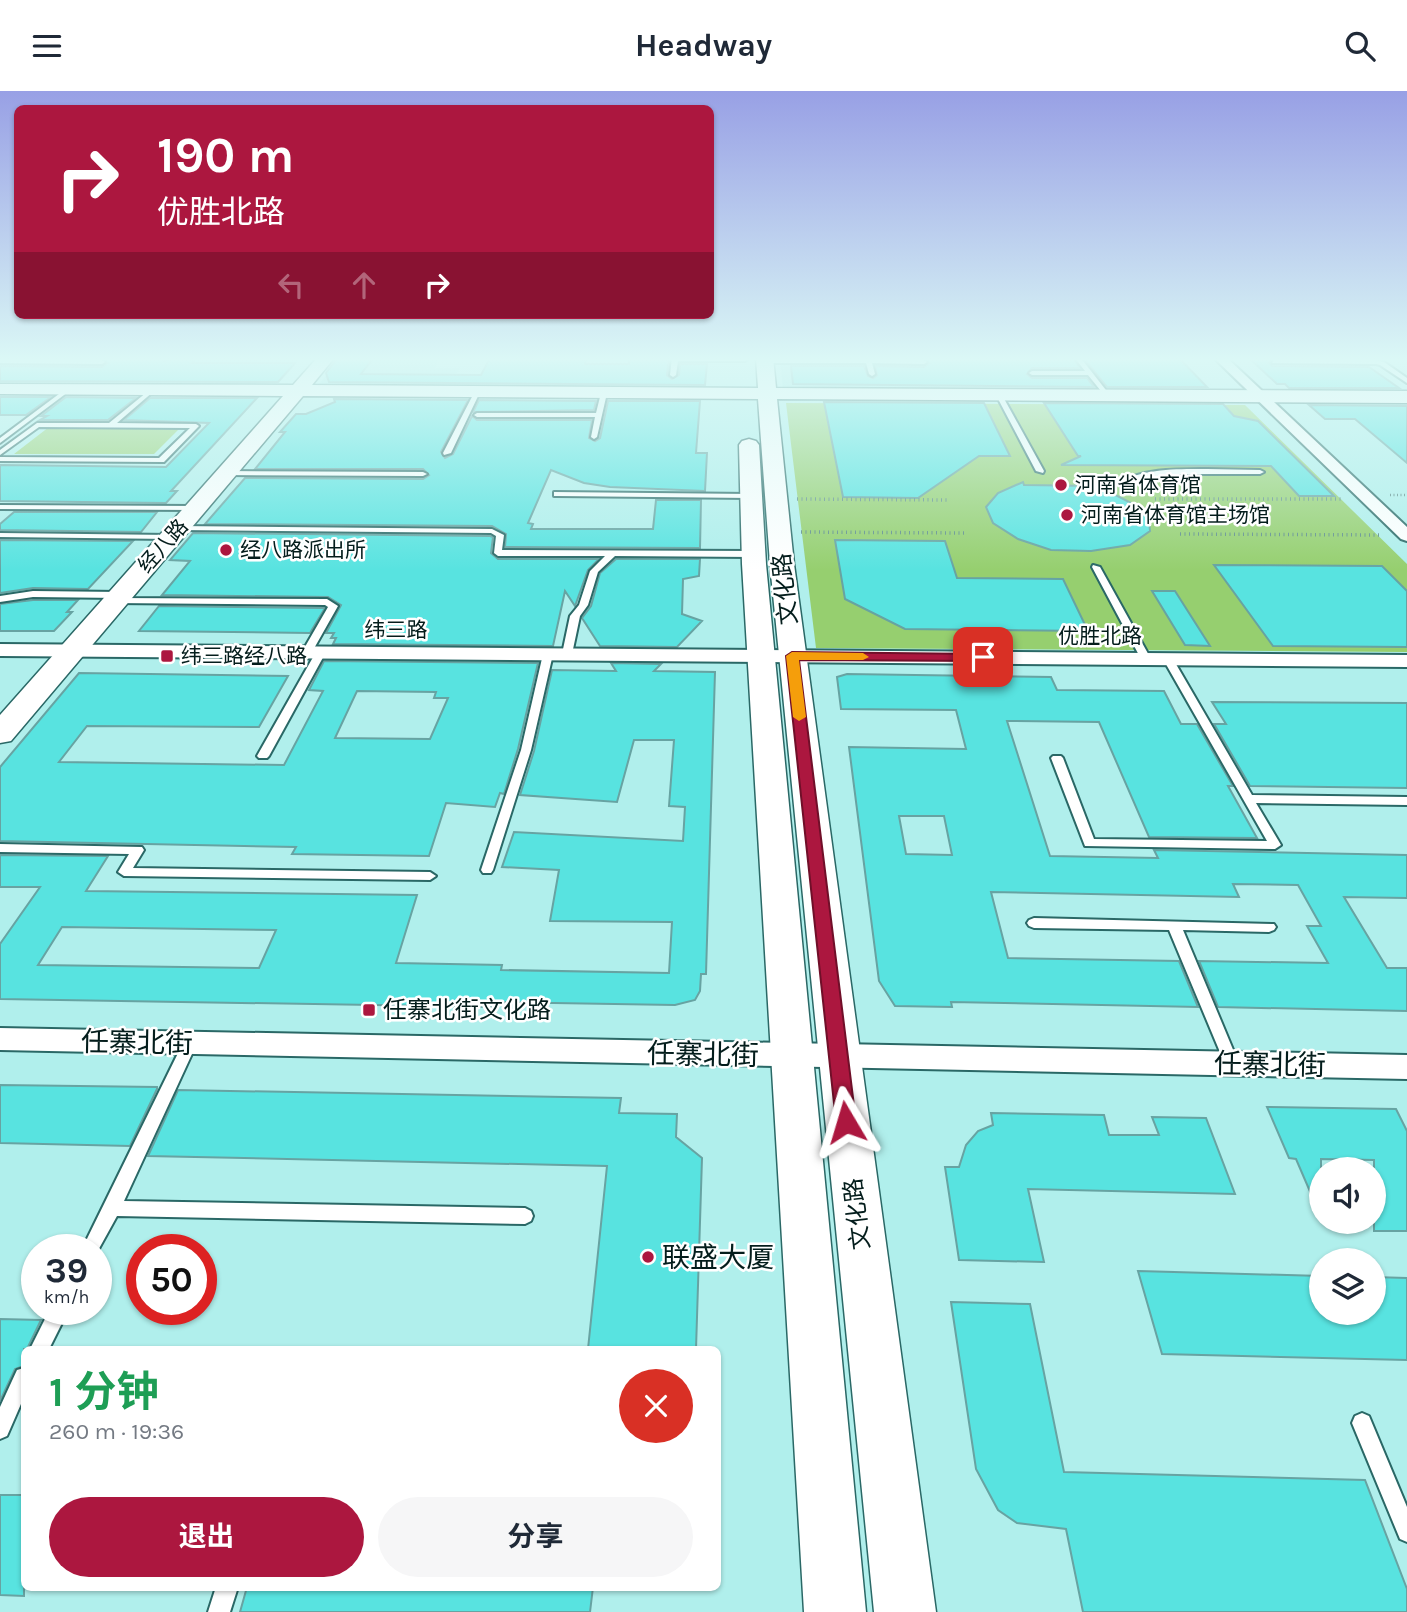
<!DOCTYPE html>
<html lang="zh">
<head>
<meta charset="utf-8">
<style>
  body { margin:0; font-family:Karla,"Noto Sans SC",sans-serif; background:#f6f6f7; color:#1f2937; height:100vh; display:flex; flex-direction:column; font-size:26px; white-space:nowrap }
  * { box-sizing:border-box; margin:0 }
  p { font-size:23px; color:#747a83 }
  .icon { flex:none; width:38px; height:38px; fill:none; stroke:currentColor; stroke-width:2; stroke-linecap:round; stroke-linejoin:round }
  .map { position:relative; flex:1; overflow:hidden }
  .drawer { position:absolute; left:21px; top:1255px; width:700px; height:245px; display:flex; flex-direction:column; background:#fff; border-radius:10px; box-shadow:0 2px 5px #0004 }
  .drawer>* { flex:none }
  .hud { position:absolute; left:14px; top:14px; width:700px; height:214px; border-radius:10px; box-shadow:0 2px 5px #0004; background:#ac173f; color:#fff; overflow:hidden }
  .controls { position:absolute; left:1309px; top:1066px; display:grid; gap:14px }
  .controls a { display:grid; place-items:center; width:77px; height:77px; border-radius:50%; background:#fff; box-shadow:0 2px 5px #0004; font-size:35px }
  .speed { position:absolute; left:21px; top:1143px; display:flex; gap:14px; font-size:35px; font-weight:700; text-align:center }
  .speed>* { display:grid; place-content:center; width:91px; height:91px; border-radius:50%; background:#fff; box-shadow:0 2px 5px #0004; line-height:1 }
  .speed small { font-size:18px; font-weight:400 }
  .speed .limit { border:10px solid #d22; background:#fff; color:#111 }
  .pin { position:absolute; display:grid; place-items:center; width:60px; height:60px; color:#fff; margin:-30px; border-radius:14px; box-shadow:0 4px 10px #0006 }
  .me { position:absolute; width:77px; margin:-38px; rotate:353deg; stroke-linejoin:round; filter:drop-shadow(0 0 5px #0008) }
  .turn { display:flex; align-items:center; gap:24px; height:147px; padding:0 28px; font-size:32px }
  .turn .icon { width:91px; height:91px; stroke-width:2.5 }
  .turn b { display:block; font-size:49px; line-height:60px }
  .lanes { display:flex; align-items:center; height:66px; padding:0 28px; background:#0003; justify-content:center; gap:35px; direction:ltr }
  .lanes .off { opacity:.35 }
  .round { display:grid; place-items:center; flex:none; width:74px; height:74px; border-radius:37px; background:#f6f6f7 }
  .summary { display:flex; align-items:center; justify-content:space-between; height:119px; padding:0 28px }
  h1 { font-size:42px; font-weight:700; line-height:52px; color:#1e9e55 }
  .cta { display:flex; gap:14px; margin-top:auto; padding:14px 28px }
  .cta a { flex:1; height:80px; border-radius:42px; background:#ac173f; color:#fff; font-size:28px; font-weight:700; line-height:80px; text-align:center }
  .cta a+a { background:#f6f6f7; color:#1f2937 }
  header { display:flex; justify-content:space-between; align-items:center; height:91px; padding:0 28px; background:#fff; font-size:32px; font-weight:700 }
  .map>svg:first-child { display:block }
</style>
</head>
<body>
<header><svg class="icon" aria-label="menu" viewBox="0 0 24 24"><path d="M4 6h16M4 12h16M4 18h16"/></svg>Headway<svg class="icon" aria-label="search" viewBox="0 0 24 24"><circle cx="10" cy="10" r="6"/><path d="M15 15l6 6"/></svg></header>
<div class="map">
<svg width="1407" height="1521" viewBox="0 0 1407 1521">
  <rect width="100%" height="100%" fill="#b0efec"/>
  <path fill="#9be3e1" d="M128,266H303L279,292L97,291Z
    M341,266H450L448,269H439L435,277H460L450,293H319Z
    M780,266H928L942,300L783,299Z"/>
  <path fill="#96cf6f" d="M786,312L1245,314L1407,473V561L816,557Z
    M49,336H181L154,363H14Z"/>
  <path fill="#58e3e0" stroke="#67a3a2" stroke-width="2" fill-rule="evenodd" d="M82,266H160L165,270L172,266H198L192,272H295L278,291H273L0,290V275L102,276L107,272L102,266Z
    M338,266H374L361,283L481,284L490,267H586L585,273H629V266H669L667,284L672,288L679,284L680,273H707L705,294L329,291L326,282Z
    M913,266H1072L1080,277H1032L1027,283L1032,287H1087L1094,296L793,293L791,275H864L868,285L873,287L877,284L875,275L924,276L929,272L925,267Z
    M1083,266H1178L1207,296H1107Z
    M1248,266H1357H1274L1269,272L1272,275L1369,276L1399,297H1289L1285,293H1277Z
    M0,306H51L26,324H0Z
    M66,306L136,307L108,329H40L47,325H41Z
    M150,307H257L171,400H177L166,412L0,410V374L166,376L209,332L124,329Z
    M334,308L468,309L441,361L445,367L453,363L472,325L477,329H592L589,347L595,350L600,347L608,310H700L696,362H707L705,400L610,396L584,392L551,379L528,432L533,433L531,438H653L656,409H701L700,457L505,456L506,443L492,435L205,433L245,387L423,388L429,384L423,378H255L285,341H280L296,323H306L335,311Z
    M479,309L596,310L594,319L473,321Z
    M824,311L984,312L1010,365H979L918,407L843,406Z
    M1044,312L1223,313L1234,325L1258,330L1334,405H1299L1271,375L1061,374L1081,365H1078Z
    M1309,314L1407,315V372L1355,328H1325Z
    M1023,391L1024,394L1098,395L1139,416L1149,428L1150,440L1130,454L1091,460L1051,459L1018,448L993,432L986,416L998,402Z
    M14,421H157L141,441L0,439V433Z
    M193,442L490,445L493,446L491,462L498,468H599L588,479L575,515L565,500L553,555L333,553L336,547H331L334,542H326L341,514L328,506L162,504L190,470L170,469Z
    M0,449L133,450L88,498L33,497L0,502Z
    M835,449L945,450L957,487L1063,488L1088,540L905,538L845,508Z
    M616,468H700L699,485L683,488L682,523L702,530L677,556L600,555L582,527L591,515L600,482Z
    M1214,474L1382,475L1407,500V556L1273,555Z
    M1152,500H1175L1210,555L1185,554Z
    M33,509H78L67,521H72L54,540H0V513Z
    M159,515L324,517H325L310,542L139,540Z
    M324,570L538,572L518,658L504,703L500,702L495,716L446,712L429,765L292,763L296,756L0,750V676L79,582L288,585L259,636L87,635L59,671L284,674L323,600L309,599ZM357,600L436,601L434,607H448L430,648L335,647Z
    M611,572L661,573L654,580L715,581L706,883H701L700,900L695,909L675,914L494,911L493,916L0,908V853L40,796H0V764L108,765L86,800L417,804L396,872L502,874L501,879L669,882L672,831L550,830L559,779L502,776L514,741L683,750L685,716L669,715L674,649H634L617,711L520,704L534,660L552,579L616,580ZM62,836L276,839L259,877L38,874Z
    M847,583L1051,586L1057,599L1164,600L1181,633H1197L1233,695H1228L1257,747L1149,746L1099,631L1007,630L1050,765L1158,767L1154,759L1407,764V807L1344,806L1387,877H1407V920L1218,916L1199,870L1328,872L1307,835H1321L1298,794L1233,793L1239,806L991,801L1008,867L1179,870L1198,916L951,911L952,916L895,915L879,890L849,656L966,658L956,619L841,618L837,586ZM899,725H944L952,764L906,763Z
    M1212,611L1407,612V697L1250,695L1214,633H1226Z
    M0,994L157,996V998L130,1055L0,1052Z
    M178,999L621,1007L619,1022L677,1023L676,1046L702,1067L696,1258H588L607,1075L148,1065Z
    M1267,1016L1396,1018L1407,1040V1140H1374V1069L1321,1068V1126L1296,1068L1289,1067Z
    M991,1022L1104,1024L1109,1044H1159L1152,1026L1206,1027L1235,1103L1028,1098L1044,1171L959,1169L945,1076H959L966,1054L978,1040L993,1034Z
    M1138,1180L1321,1185V1222H1374V1186L1407,1187V1269L1162,1263Z
    M951,1211L1030,1213L1064,1381L1365,1389L1407,1498V1521H1083L1066,1438L1017,1432L998,1419L976,1378Z
    M0,1228L41,1229L27,1258H24V1275L15,1278L0,1310Z
    M0,1404H24V1505L0,1504Z
    M247,1496H593L590,1521H240Z"/>
  <g fill="none" stroke-linecap="round" stroke-linejoin="round">
    <defs>
      <path id="lane" d="M162,266H169L166,268Z
        M672,266H745L748,268L745,270H678L676,284L673,286L670,284Z
        M864,266H870L871,268L924,269L927,271L924,273L872,272L875,283L872,285L869,283L866,272H764L761,270L764,268H865Z
        M1074,266H1080L1109,303V305H1105L1088,284H1032L1029,282L1032,280H1085Z
        M0,268L102,269L105,271L102,273L0,272Z
        M1274,269H1376L1384,271L1407,287V292L1380,274L1376,273L1272,272Z
        M67,297L72,298L0,352V347Z
        M152,297L155,299L154,300L117,332L196,333L199,335L164,371L0,370V366L159,367L190,337L39,336L0,364V359L37,332H109Z
        M475,300L480,301L451,362L444,364L443,362Z
        M604,300L607,302L597,346L594,348L591,346L595,326H477L474,324L477,322H596L601,302Z
        M999,302L1002,304L1044,380L1043,382L1036,380L996,304Z
        M1207,378L1260,379L1264,381L1260,383H1172L1140,389L1121,395L1117,393C1142,377 1178,378 1207,378Z
        M223,380L423,381L427,383L423,385L226,384H223Z
        M554,401L751,403L755,405L751,407L557,405H554Z
        M0,414L196,415L200,417L196,419L0,418Z
        M176,435L492,438L504,444L502,459L754,460L758,463L754,466L615,465L598,481L588,514L580,525L572,563L567,566L562,563L570,525L579,514L590,480L605,465H498L494,462L496,445L491,442L179,439H176Z
        M0,442L171,444L175,446L171,448L0,446Z
        M1093,474L1100,476L1151,568L1149,570H1143L1141,568L1092,476Z
        M33,500L120,501L124,504L120,507L33,506L0,511V505Z
        M115,507L327,508L338,515L312,561L307,564L302,561L328,516L325,514L112,512L110,510Z
        M321,558L326,561L269,665L267,667H259L257,665L316,561Z
        M548,560L553,563L531,659L493,779L491,782H483L481,779L521,659L543,563Z
        M1168,565L1173,568L1252,704L1407,706V714L1256,712L1281,754L1275,758L1085,755L1051,667L1053,665H1061L1063,667L1094,748L1267,750L1163,568Z
        M0,753L142,756L144,759L133,777L430,781L436,785L430,789L124,785L118,781L129,763L0,761Z
        M1034,827L1274,833L1276,836L1274,839L1269,841L1183,839L1239,973L1237,977L1232,979L1227,977L1225,973L1169,839L1034,837L1029,835L1027,832L1029,829Z
        M190,946L195,948L197,952L124,1110L525,1117L531,1120L533,1125L531,1130L525,1133L117,1125L96,1163V1158H82L183,952L185,948Z
        M50,1218H69L49,1258H30Z
        M24,1277V1306L7,1345L0,1348V1316L17,1279Z
        M1362,1322L1369,1325L1407,1416V1451L1400,1448L1352,1332L1355,1325Z
        M216,1496H238L230,1521H208Z"/>
      <path id="street" d="M1213,266H1226L1407,436V450L1401,448Z
        M0,553L1407,564V576L0,565Z
        M0,937L1407,964V988L0,959Z"/>
      <path id="secondary" d="M318,266H335L312,294L758,297L756,266H773L776,297L1407,300V312L777,308L794,473L936,1521H874L770,473L758,308L303,305L11,650L0,652V624L283,305L0,303V293L293,294Z
        M749,348L756,350L759,354L766,473L866,1521H804L742,473L739,354L742,350Z"/>
    </defs>
    <use href="#lane" stroke="#2a6866" stroke-width="4"/>
    <use href="#street" stroke="#2a6866" stroke-width="4"/>
    <use href="#secondary" stroke="#2a6866" stroke-width="3"/>
    <path stroke="#5f8c8a" stroke-width="2.5" stroke-dasharray="1 2.5" stroke-linecap="butt" d="M1390,404H1407"/>
    <path stroke="#5f8c8a" stroke-width="3.5" stroke-dasharray="1 3.5" stroke-linecap="butt" d="M797,408L950,409
      M1155,408H1343
      M801,441L964,442
      M1180,443L1382,444"/>
    <use href="#lane" fill="#fff" fill-rule="evenodd"/>
    <use href="#street" fill="#fff" fill-rule="evenodd"/>
    <use href="#secondary" fill="#fff" fill-rule="evenodd"/>
  </g>
  <linearGradient id="sky" x2="0" y2="1"><stop stop-color="#98a0e5"/><stop offset="0.56" stop-color="#dbf8f6"/><stop offset="1" stop-color="#dbf8f6" stop-opacity="0"/></linearGradient>
  <rect width="1407" height="479" fill="url(#sky)"/>
  <path fill="#ac173f" stroke="#700f29" stroke-width="2" d="M792,561L983,563L989,566L983,570L799,569L856,1031L853,1037L846,1040L839,1037L836,1031L786,565Z"/>
  <path fill="#f59e0b" d="M792,561L863,562L869,566L863,569H799L806,626L799,630L793,626L786,565Z"/>
  <g fill="#ac173f" stroke="#fff" stroke-width="2.5">
    <circle cx="1061" cy="394" r="7"/>
    <circle cx="1067" cy="424" r="7"/>
    <circle cx="226" cy="459" r="7"/>
    <rect x="160" y="558" width="14" height="14" rx="3.5"/>
    <rect x="362" y="912" width="14" height="14" rx="3.5"/>
    <circle cx="648" cy="1166" r="7"/>
  </g>
  <g text-anchor="middle" stroke-width="5" stroke-linejoin="round" paint-order="stroke">
    <g font-size="21" fill="#041d1c" stroke="#fff" text-anchor="start">
      <text x="1075" y="401">河南省体育馆</text>
      <text x="1081" y="431">河南省体育馆主场馆</text>
      <text x="240" y="466">经八路派出所</text>
      <text x="181" y="572">纬三路经八路</text>
    </g>
    <g font-size="21" fill="#041d1c" stroke="#fff">
      <text transform="translate(163 455) rotate(-49)" y="7">经八路</text>
      <text x="396" y="546">纬三路</text>
      <text x="1100" y="552">优胜北路</text>
    </g>
    <g font-size="24" fill="#041d1c" stroke="#fff">
      <text transform="translate(785 498) rotate(-96)" y="8">文化路</text>
      <text transform="translate(857 1123) rotate(-97)" y="8">文化路</text>
    </g>
    <g font-size="24" fill="#041d1c" stroke="#fff" text-anchor="start">
      <text x="383" y="927">任寨北街文化路</text>
    </g>
    <g font-size="28" fill="#041d1c" stroke="#fff">
      <text transform="translate(137 951) rotate(1)" y="10">任寨北街</text>
      <text transform="translate(703 963) rotate(1)" y="10">任寨北街</text>
      <text transform="translate(1270 973) rotate(1)" y="10">任寨北街</text>
    </g>
    <g font-size="28" fill="#041d1c" stroke="#fff" text-anchor="start">
      <text x="662" y="1176">联盛大厦</text>
    </g>
  </g>
</svg>
<div class="controls">
<a><svg class="icon" aria-label="sound" viewBox="0 0 24 24"><path d="M4 9h4l5-4v14l-5-4H4zM17 9q2 3 0 6"/></svg></a>
<a><svg class="icon" aria-label="layers" viewBox="0 0 24 24"><path d="M12 4l9 5-9 5-9-5zM3 14l9 5 9-5"/></svg></a>
</div>
<div class="speed"><div>39<small>km/h</small></div><div class="limit">50</div></div>
<div class="pin" style="left:983px;top:566px;background:#d93025"><svg class="icon" aria-label="arrive" viewBox="0 0 24 24"><path d="M6 21V4h12l-3 4 3 4H6"/></svg></div>
<svg class="me" style="left:846px;top:1031px" viewBox="-20 -20 40 40"><path d="M0-17L14 15 0 8-14 15z" fill="#ac173f" stroke="#fff" stroke-width="4"/></svg>
<div class="hud">
<div class="turn"><svg class="icon" aria-label="right" viewBox="0 0 24 24"><path d="M7 20v-9h11M14 6l5 5-5 5"/></svg><div><b>190 m</b>优胜北路</div></div>
<div class="lanes"><svg class="icon off" aria-label="left" viewBox="0 0 24 24"><path d="M17 20v-9H6M10 6l-5 5 5 5"/></svg><svg class="icon off" aria-label="ahead" viewBox="0 0 24 24"><path d="M12 20V5M6 11l6-6 6 6"/></svg><svg class="icon" aria-label="right" viewBox="0 0 24 24"><path d="M7 20v-9h11M14 6l5 5-5 5"/></svg></div>
</div>
<section class="drawer">
<div class="summary"><div><h1>1 分钟</h1><p>260 m · 19:36</p></div><a class="round" style="background:#d93025;color:#fff"><svg class="icon" aria-label="close" viewBox="0 0 24 24"><path d="M6 6l12 12M18 6L6 18"/></svg></a></div>
<div class="cta"><a>退出</a><a>分享</a></div>
</section>
</div>
</body>
</html>
